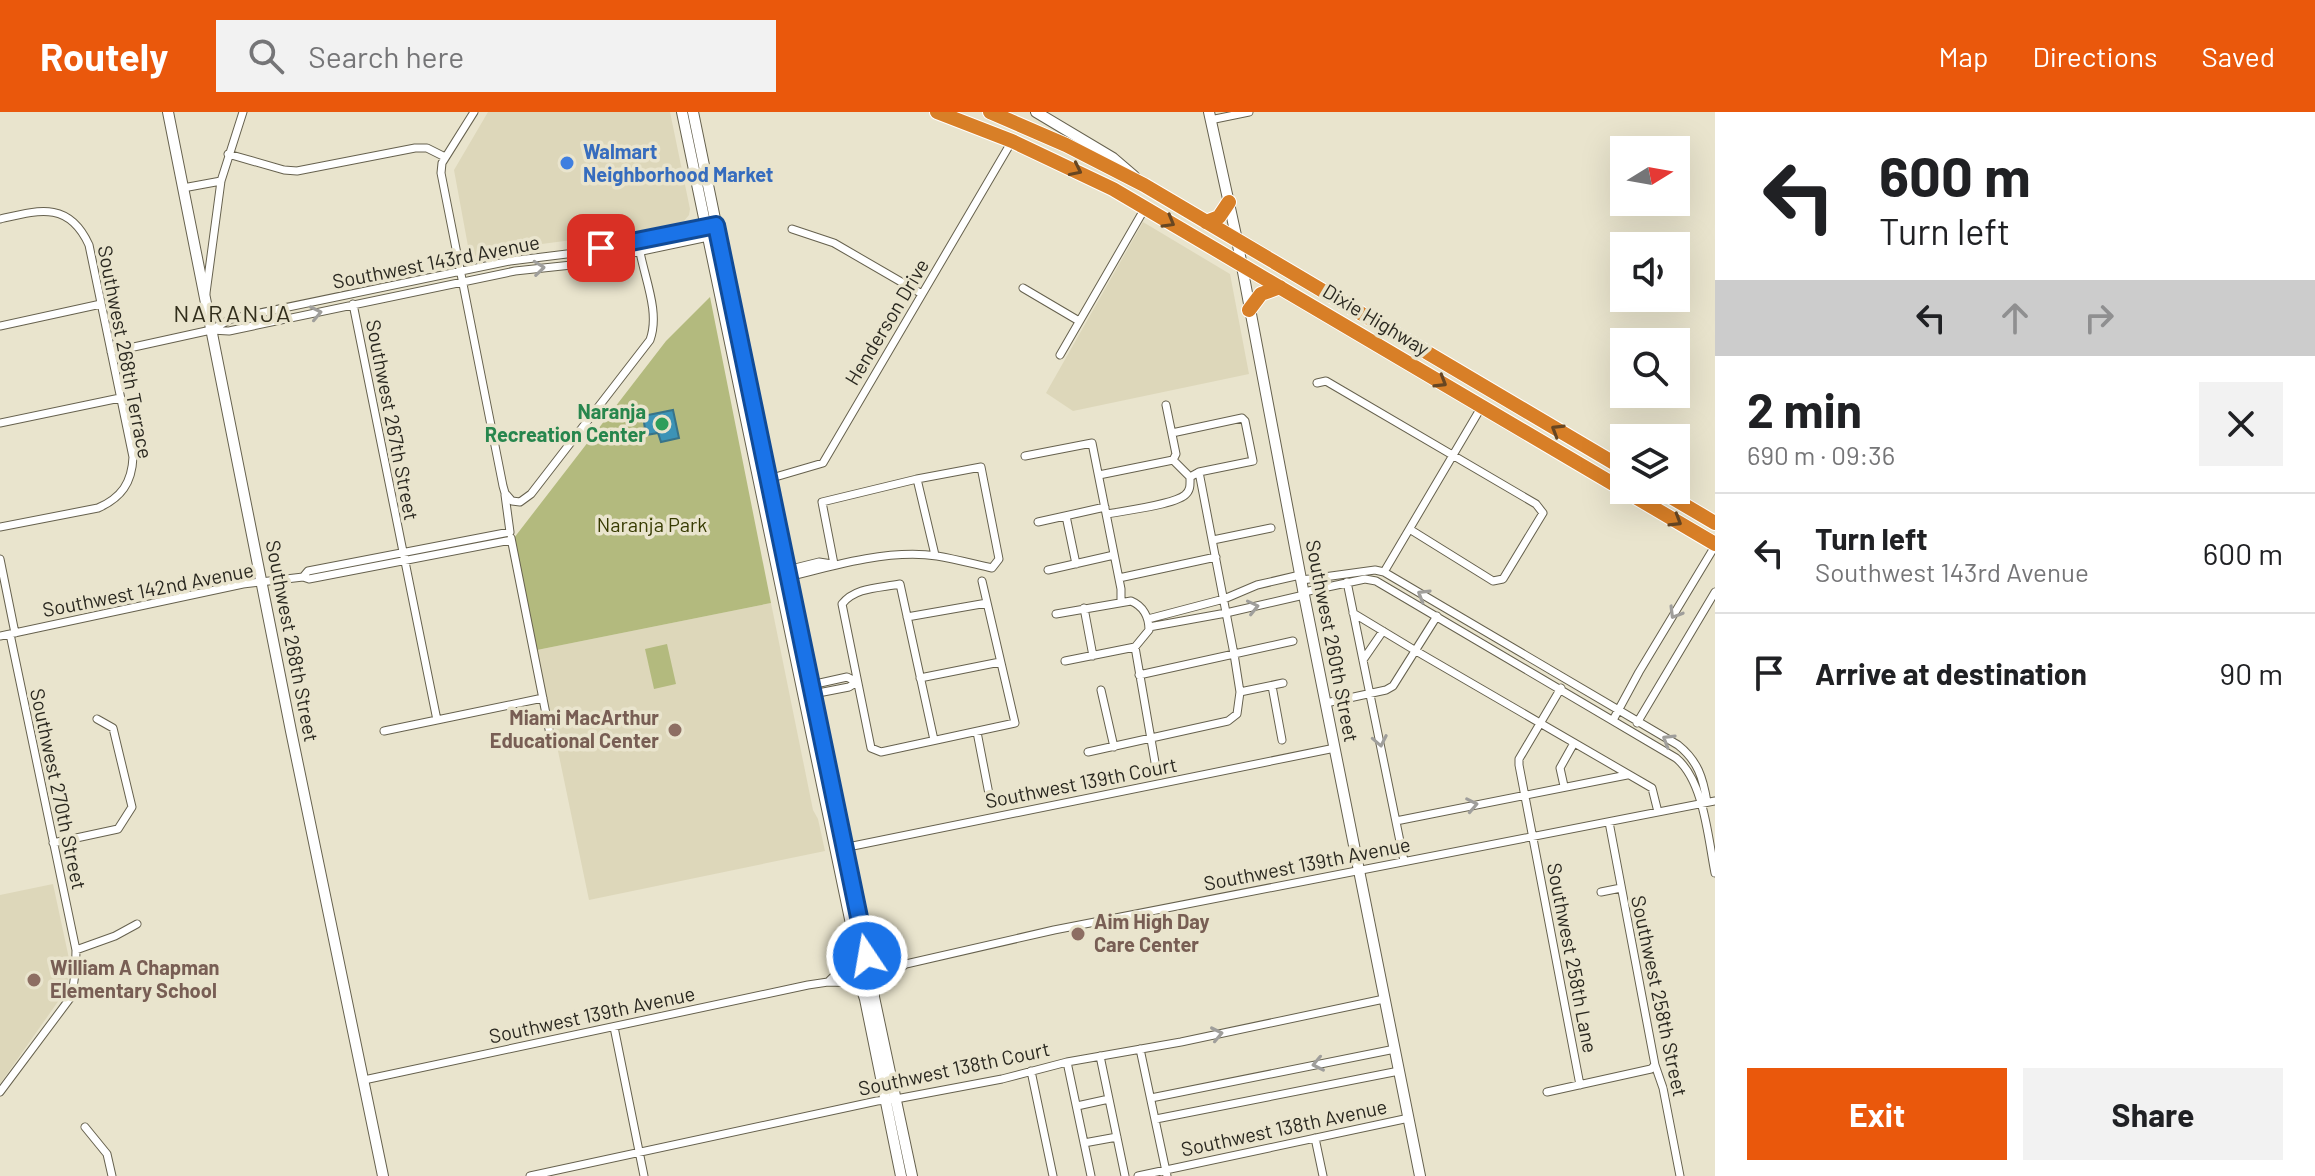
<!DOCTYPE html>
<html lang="en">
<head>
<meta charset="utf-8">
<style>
  body { margin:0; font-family:Barlow,sans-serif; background:#f2f2f2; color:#202124; height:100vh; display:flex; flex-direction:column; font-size:30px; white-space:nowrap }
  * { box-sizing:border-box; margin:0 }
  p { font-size:26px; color:#757577 }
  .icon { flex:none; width:44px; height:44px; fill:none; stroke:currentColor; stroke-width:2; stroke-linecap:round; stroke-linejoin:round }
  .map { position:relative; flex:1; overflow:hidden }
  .drawer { display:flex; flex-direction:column; background:#fff; width:600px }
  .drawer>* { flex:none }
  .guide { background:#fff; color:#202124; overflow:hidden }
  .needle { width:52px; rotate:79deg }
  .tools { position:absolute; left:1610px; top:24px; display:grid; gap:16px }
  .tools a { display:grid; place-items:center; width:80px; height:80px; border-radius:0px; background:#fff; box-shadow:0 8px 32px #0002; font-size:40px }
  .pin { position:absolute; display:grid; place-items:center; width:68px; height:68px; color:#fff; margin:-34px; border-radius:16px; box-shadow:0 4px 12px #0006 }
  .me { position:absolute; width:88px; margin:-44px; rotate:348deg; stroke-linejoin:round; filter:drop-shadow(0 0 6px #0008) }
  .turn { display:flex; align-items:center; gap:28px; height:168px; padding:0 32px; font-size:36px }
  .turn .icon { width:104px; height:104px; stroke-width:2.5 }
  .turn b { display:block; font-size:56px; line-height:68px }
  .lanes { display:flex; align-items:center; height:76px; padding:0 32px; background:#0003; justify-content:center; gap:40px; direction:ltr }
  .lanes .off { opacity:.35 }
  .round { display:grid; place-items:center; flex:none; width:84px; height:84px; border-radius:0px; background:#f2f2f2 }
  .overview { display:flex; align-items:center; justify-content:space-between; height:136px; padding:0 32px }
  h1 { font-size:48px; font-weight:700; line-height:60px }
  .action { display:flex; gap:16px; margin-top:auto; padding:16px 32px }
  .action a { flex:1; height:92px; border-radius:0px; background:#ea580c; color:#fff; font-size:32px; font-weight:700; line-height:92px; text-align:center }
  .action a+a { background:#f2f2f2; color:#202124 }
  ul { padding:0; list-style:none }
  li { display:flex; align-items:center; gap:24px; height:120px; padding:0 32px; border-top:2px solid #e0e0e0 }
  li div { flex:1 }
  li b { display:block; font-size:30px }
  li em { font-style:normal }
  header { display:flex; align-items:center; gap:48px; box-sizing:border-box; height:112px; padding:0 40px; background:#ea580c; color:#fff }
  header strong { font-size:38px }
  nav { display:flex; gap:44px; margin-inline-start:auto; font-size:28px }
  .search { width:560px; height:72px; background:#f2f2f2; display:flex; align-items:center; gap:20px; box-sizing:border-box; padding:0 28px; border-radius:0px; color:#757577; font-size:30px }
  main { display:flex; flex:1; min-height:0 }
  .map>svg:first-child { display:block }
</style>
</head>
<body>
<header>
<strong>Routely</strong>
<div class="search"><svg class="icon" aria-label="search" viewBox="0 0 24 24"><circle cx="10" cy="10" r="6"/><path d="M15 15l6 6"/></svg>Search here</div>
<nav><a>Map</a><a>Directions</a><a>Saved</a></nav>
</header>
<main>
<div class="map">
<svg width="1715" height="1064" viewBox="0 0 1715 1064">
  <rect width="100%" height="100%" fill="#e9e4cd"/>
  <path fill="#ddd7ba" d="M488,0H670L690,97L689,103L684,109L677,111L626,121L511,136L470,145L454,58Z
    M1143,110L1230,162L1249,262L1073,299L1046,281Z
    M771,491L813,698L818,707L825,739L589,788L537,538Z
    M53,772L71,856L64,881L0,972V783Z"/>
  <path fill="#b3ba7e" d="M710,185L771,491L537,538L514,426L666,229Z
    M667,532L676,572L654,577L645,537Z"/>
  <path fill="#3c93b6" stroke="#377389" stroke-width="2" d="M673,298L679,326L661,330L658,321L646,323L643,304Z"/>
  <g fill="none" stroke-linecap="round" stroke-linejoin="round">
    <defs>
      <path id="street" d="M474,0L442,51L441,61L503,374L505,381L512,389L520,390L531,382L650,228C660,201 645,167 640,140
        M1210,8L1249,0
        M228,42L284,58L297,59L415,36H427L445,45
        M183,76L221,69
        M0,107C39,98 69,89 89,133L133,345C132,371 121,386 98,396L0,415
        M792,117L834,131L922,182
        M1023,176L1079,209
        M206,181L221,69L243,0
        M353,192L437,608L384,619
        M0,214L101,192
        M211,218L231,207L510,149L583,140L716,113
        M111,240L211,218L229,219L515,159L581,152L713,124
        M1060,243L1145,96
        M1317,271L1326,269L1536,392L1543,401L1503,467L1493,469L1411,418
        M1166,293L1176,342L1173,348
        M0,311L120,286
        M1172,321L1242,306L1245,309L1253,349L1199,360L1190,365
        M1025,344L1092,331L1121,477V489
        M1099,363L1173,348
        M917,367L935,443
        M765,368L823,351L1012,29
        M505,383L510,420L308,459L303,465L309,467L511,428
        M1107,402C1123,399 1173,393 1185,383C1191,378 1190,372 1190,365L1173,348
        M1066,404L1076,452
        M1038,410L1105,395
        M511,426L550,622
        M1213,428L1271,416
        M0,447L15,521
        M787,458L819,450L832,452
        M1048,458L1114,443
        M1384,460L1482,294
        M789,465C834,453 890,437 937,444C955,447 974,452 992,456L999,447L981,355L917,367L822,390L834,452
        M1119,466L1216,445
        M1302,468L1375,458L1384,460L1678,633C1698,649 1703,666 1707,690
        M1347,470L1404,749
        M1304,480L1365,467L1376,469L1676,646C1704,669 1708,726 1715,761
        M1084,496L1093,544
        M1353,501L1416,539L1652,676L1658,700
        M1056,502L1131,489C1143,494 1149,505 1149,518L1135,535L1065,549
        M907,505L987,491
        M1148,507L1224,487L1257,473L1300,463
        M1149,515L1226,501L1304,483
        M0,524L243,472L303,465
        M1135,535L1156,656
        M1363,548L1383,519
        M1139,563L1293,529
        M920,566L1000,550
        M811,573L847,565L857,570
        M1272,574L1282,628
        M1561,576L1519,647V653L1580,973
        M1101,578L1114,635
        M1240,580L1283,571
        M813,582L849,575L857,570
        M1326,591L1386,578L1393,574L1437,504
        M437,608L543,586
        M1613,608L1639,560L1715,434
        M1637,611L1715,480
        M977,620L989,682
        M934,628L900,472C880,476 855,475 842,492L871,636L881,640L1015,611L982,469
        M1088,640L1228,609L1237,602L1240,580L1234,542L1199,360
        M1564,674L1560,656L1574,631
        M1396,709L1627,663
        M1609,710L1655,953L1663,976L1680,1064
        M53,731L118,717L132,695L113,616L97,607
        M843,736L1335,636
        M1601,780L1621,776
        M76,838L115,824L137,812
        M874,853L906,852L1054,818L1715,689
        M876,866L898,858L906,852
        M828,870L833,865L854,858
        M614,915L644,1064
        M1140,937L1167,1064
        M1100,944L1125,1064
        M1067,950L1091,1064
        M1031,959L1053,1064
        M364,968L808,873L828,870L858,871
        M0,980L71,885C75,869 76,854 76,838L10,522
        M1547,980L1651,957L1655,953
        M1151,986L1395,937
        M1077,994L1109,987
        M1156,1007L1399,959
        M85,1015L107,1042L112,1064
        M1315,1026L1323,1064
        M1084,1031L1117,1025
        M530,1064L877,989L896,987L1002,967L1067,950L1181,930L1384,887
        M1138,1064L1409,1006"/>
      <path id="secondary" d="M168,0L291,619L383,1064
        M682,0L856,836V853
        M693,0L865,836L870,851
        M1036,0L1113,46L1134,64
        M1209,0L1237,128L1304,483L1420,1064
        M853 861a12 12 0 1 1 24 0a12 12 0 1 1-24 0Z
        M874,869V885L912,1064
        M860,872L865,887L901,1064"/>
      <path id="highway" d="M937,0L1012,29L1113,77L1715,432
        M990,0L1066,33L1144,73L1624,357
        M1206,110L1219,105L1229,90
        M1249,198L1261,182L1280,175
        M1659,378L1715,411"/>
    </defs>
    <use href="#street" stroke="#66614e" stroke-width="9"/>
    <use href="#secondary" stroke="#66614e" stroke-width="12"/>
    <use href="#highway" stroke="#fff" stroke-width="16"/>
    <use href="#street" stroke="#fff" stroke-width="7"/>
    <use href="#secondary" stroke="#fff" stroke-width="10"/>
    <use href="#highway" stroke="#d87f27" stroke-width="14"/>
  </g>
  <defs><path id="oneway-chevron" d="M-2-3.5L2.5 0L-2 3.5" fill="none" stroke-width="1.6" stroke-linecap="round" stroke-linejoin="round" transform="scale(2)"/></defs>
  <g stroke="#674622">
    <use href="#oneway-chevron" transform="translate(1076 58) rotate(26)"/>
    <use href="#oneway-chevron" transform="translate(1169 110) rotate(30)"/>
    <use href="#oneway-chevron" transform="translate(1441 270) rotate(31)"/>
    <use href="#oneway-chevron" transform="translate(1557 318) rotate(-149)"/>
    <use href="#oneway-chevron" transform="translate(1676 409) rotate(31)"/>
  </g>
  <g stroke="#9f9e9b">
    <use href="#oneway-chevron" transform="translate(539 156) rotate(-6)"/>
    <use href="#oneway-chevron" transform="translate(316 201) rotate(-12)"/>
    <use href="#oneway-chevron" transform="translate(1423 483) rotate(-149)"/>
    <use href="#oneway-chevron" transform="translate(1253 495) rotate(-13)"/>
    <use href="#oneway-chevron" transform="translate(1675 501) rotate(121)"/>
    <use href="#oneway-chevron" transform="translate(1668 628) rotate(-149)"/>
    <use href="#oneway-chevron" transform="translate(1380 629) rotate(79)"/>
    <use href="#oneway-chevron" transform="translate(1472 693) rotate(-11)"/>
    <use href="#oneway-chevron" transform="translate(1217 922) rotate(-12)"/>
    <use href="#oneway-chevron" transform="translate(1318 952) rotate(168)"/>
  </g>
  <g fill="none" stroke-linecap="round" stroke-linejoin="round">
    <defs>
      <path id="route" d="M601,136L716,113L867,844"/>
    </defs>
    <use href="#route" stroke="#114b97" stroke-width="20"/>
    <use href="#route" stroke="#1a73e8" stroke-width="14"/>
  </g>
  <circle fill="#3f7fe0" stroke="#e9e4cd" stroke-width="3" cx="567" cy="51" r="8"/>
  <circle fill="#2e9e5b" stroke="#e9e4cd" stroke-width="3" cx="662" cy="312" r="8"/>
  <g fill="#8d6e63" stroke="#e9e4cd" stroke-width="3">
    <circle cx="675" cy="618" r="8"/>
    <circle cx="1078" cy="822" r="8"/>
    <circle cx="34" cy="868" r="8"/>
  </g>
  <g text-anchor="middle" stroke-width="7" stroke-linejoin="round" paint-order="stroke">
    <g font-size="20" font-weight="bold" fill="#366cbe" stroke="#e9e4cd" text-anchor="start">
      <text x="583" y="47">Walmart<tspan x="583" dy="23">Neighborhood Market</tspan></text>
    </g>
    <g font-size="20" fill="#2a2820" stroke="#e9e4cd">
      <text transform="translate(436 150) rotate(-11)" y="7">Southwest 143rd Avenue</text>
      <text transform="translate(1376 208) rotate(31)" y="7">Dixie Highway</text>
      <text transform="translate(887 210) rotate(-59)" y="7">Henderson Drive</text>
      <text transform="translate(125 240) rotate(79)" y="7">Southwest 268th Terrace</text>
      <text transform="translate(392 308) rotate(79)" y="7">Southwest 267th Street</text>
      <text transform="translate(148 478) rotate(-11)" y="7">Southwest 142nd Avenue</text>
      <text transform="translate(292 529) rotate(79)" y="7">Southwest 268th Street</text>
      <text transform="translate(1332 529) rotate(79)" y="7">Southwest 260th Street</text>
      <text transform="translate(1081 671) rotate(-11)" y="7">Southwest 139th Court</text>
      <text transform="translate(58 677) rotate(78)" y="7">Southwest 270th Street</text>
      <text transform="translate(1307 752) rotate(-11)" y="7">Southwest 139th Avenue</text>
      <text transform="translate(1572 846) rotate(79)" y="7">Southwest 258th Lane</text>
      <text transform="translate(1659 884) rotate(78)" y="7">Southwest 258th Street</text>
      <text transform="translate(592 903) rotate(-12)" y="7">Southwest 139th Avenue</text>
      <text transform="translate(954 957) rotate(-12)" y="7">Southwest 138th Court</text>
      <text transform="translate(1284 1016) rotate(-12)" y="7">Southwest 138th Avenue</text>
    </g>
    <g font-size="20" font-weight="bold" fill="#27864d" stroke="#e9e4cd" text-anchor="end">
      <text x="646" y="307">Naranja<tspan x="646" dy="23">Recreation Center</tspan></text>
    </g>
    <g font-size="20" fill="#363a00" stroke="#e9e4cd">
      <text x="652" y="420">Naranja Park</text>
    </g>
    <g font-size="20" font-weight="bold" fill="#785e54" stroke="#e9e4cd" text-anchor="start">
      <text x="659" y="613" text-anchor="end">Miami MacArthur<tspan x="659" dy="23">Educational Center</tspan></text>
      <text x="1094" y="817">Aim High Day<tspan x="1094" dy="23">Care Center</tspan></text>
      <text x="50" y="863">William A Chapman<tspan x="50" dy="23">Elementary School</tspan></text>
    </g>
    <g font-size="24" letter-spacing="2" fill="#322e1c" stroke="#e9e4cd">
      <text x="233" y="210">NARANJA</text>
    </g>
  </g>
</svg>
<div class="tools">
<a><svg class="needle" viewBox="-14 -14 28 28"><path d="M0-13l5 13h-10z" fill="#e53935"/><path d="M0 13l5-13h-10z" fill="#757577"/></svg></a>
<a><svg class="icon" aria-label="sound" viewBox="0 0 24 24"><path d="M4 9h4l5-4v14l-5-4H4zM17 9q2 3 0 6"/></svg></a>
<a><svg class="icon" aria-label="search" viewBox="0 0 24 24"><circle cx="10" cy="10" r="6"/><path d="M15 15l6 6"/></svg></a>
<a><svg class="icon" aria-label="layers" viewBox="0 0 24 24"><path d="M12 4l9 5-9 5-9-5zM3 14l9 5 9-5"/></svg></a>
</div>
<div class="pin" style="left:601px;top:136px;background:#d93025"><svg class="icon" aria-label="arrive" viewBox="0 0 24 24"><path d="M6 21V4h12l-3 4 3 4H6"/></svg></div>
<svg class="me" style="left:867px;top:844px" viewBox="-20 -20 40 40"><circle r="17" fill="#1a73e8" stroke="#fff" stroke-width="3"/><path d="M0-11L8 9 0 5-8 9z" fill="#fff"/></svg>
</div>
<section class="drawer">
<div class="guide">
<div class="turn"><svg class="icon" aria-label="left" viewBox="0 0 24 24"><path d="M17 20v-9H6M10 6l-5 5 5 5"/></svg><div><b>600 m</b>Turn left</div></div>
<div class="lanes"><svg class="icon" aria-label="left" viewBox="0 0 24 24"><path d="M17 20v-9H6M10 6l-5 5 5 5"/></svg><svg class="icon off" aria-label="ahead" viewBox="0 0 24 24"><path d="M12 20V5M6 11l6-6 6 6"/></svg><svg class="icon off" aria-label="right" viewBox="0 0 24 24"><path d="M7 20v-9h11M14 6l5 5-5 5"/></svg></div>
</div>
<div class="overview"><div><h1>2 min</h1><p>690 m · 09:36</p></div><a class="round"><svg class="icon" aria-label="close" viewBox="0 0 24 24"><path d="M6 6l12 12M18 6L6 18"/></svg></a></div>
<ul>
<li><svg class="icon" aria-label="left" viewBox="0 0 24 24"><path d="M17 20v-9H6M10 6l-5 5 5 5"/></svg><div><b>Turn left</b><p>Southwest 143rd Avenue</p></div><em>600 m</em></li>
<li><svg class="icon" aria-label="arrive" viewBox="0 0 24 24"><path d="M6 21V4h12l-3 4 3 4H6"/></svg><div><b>Arrive at destination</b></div><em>90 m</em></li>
</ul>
<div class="action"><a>Exit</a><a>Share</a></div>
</section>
</main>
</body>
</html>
